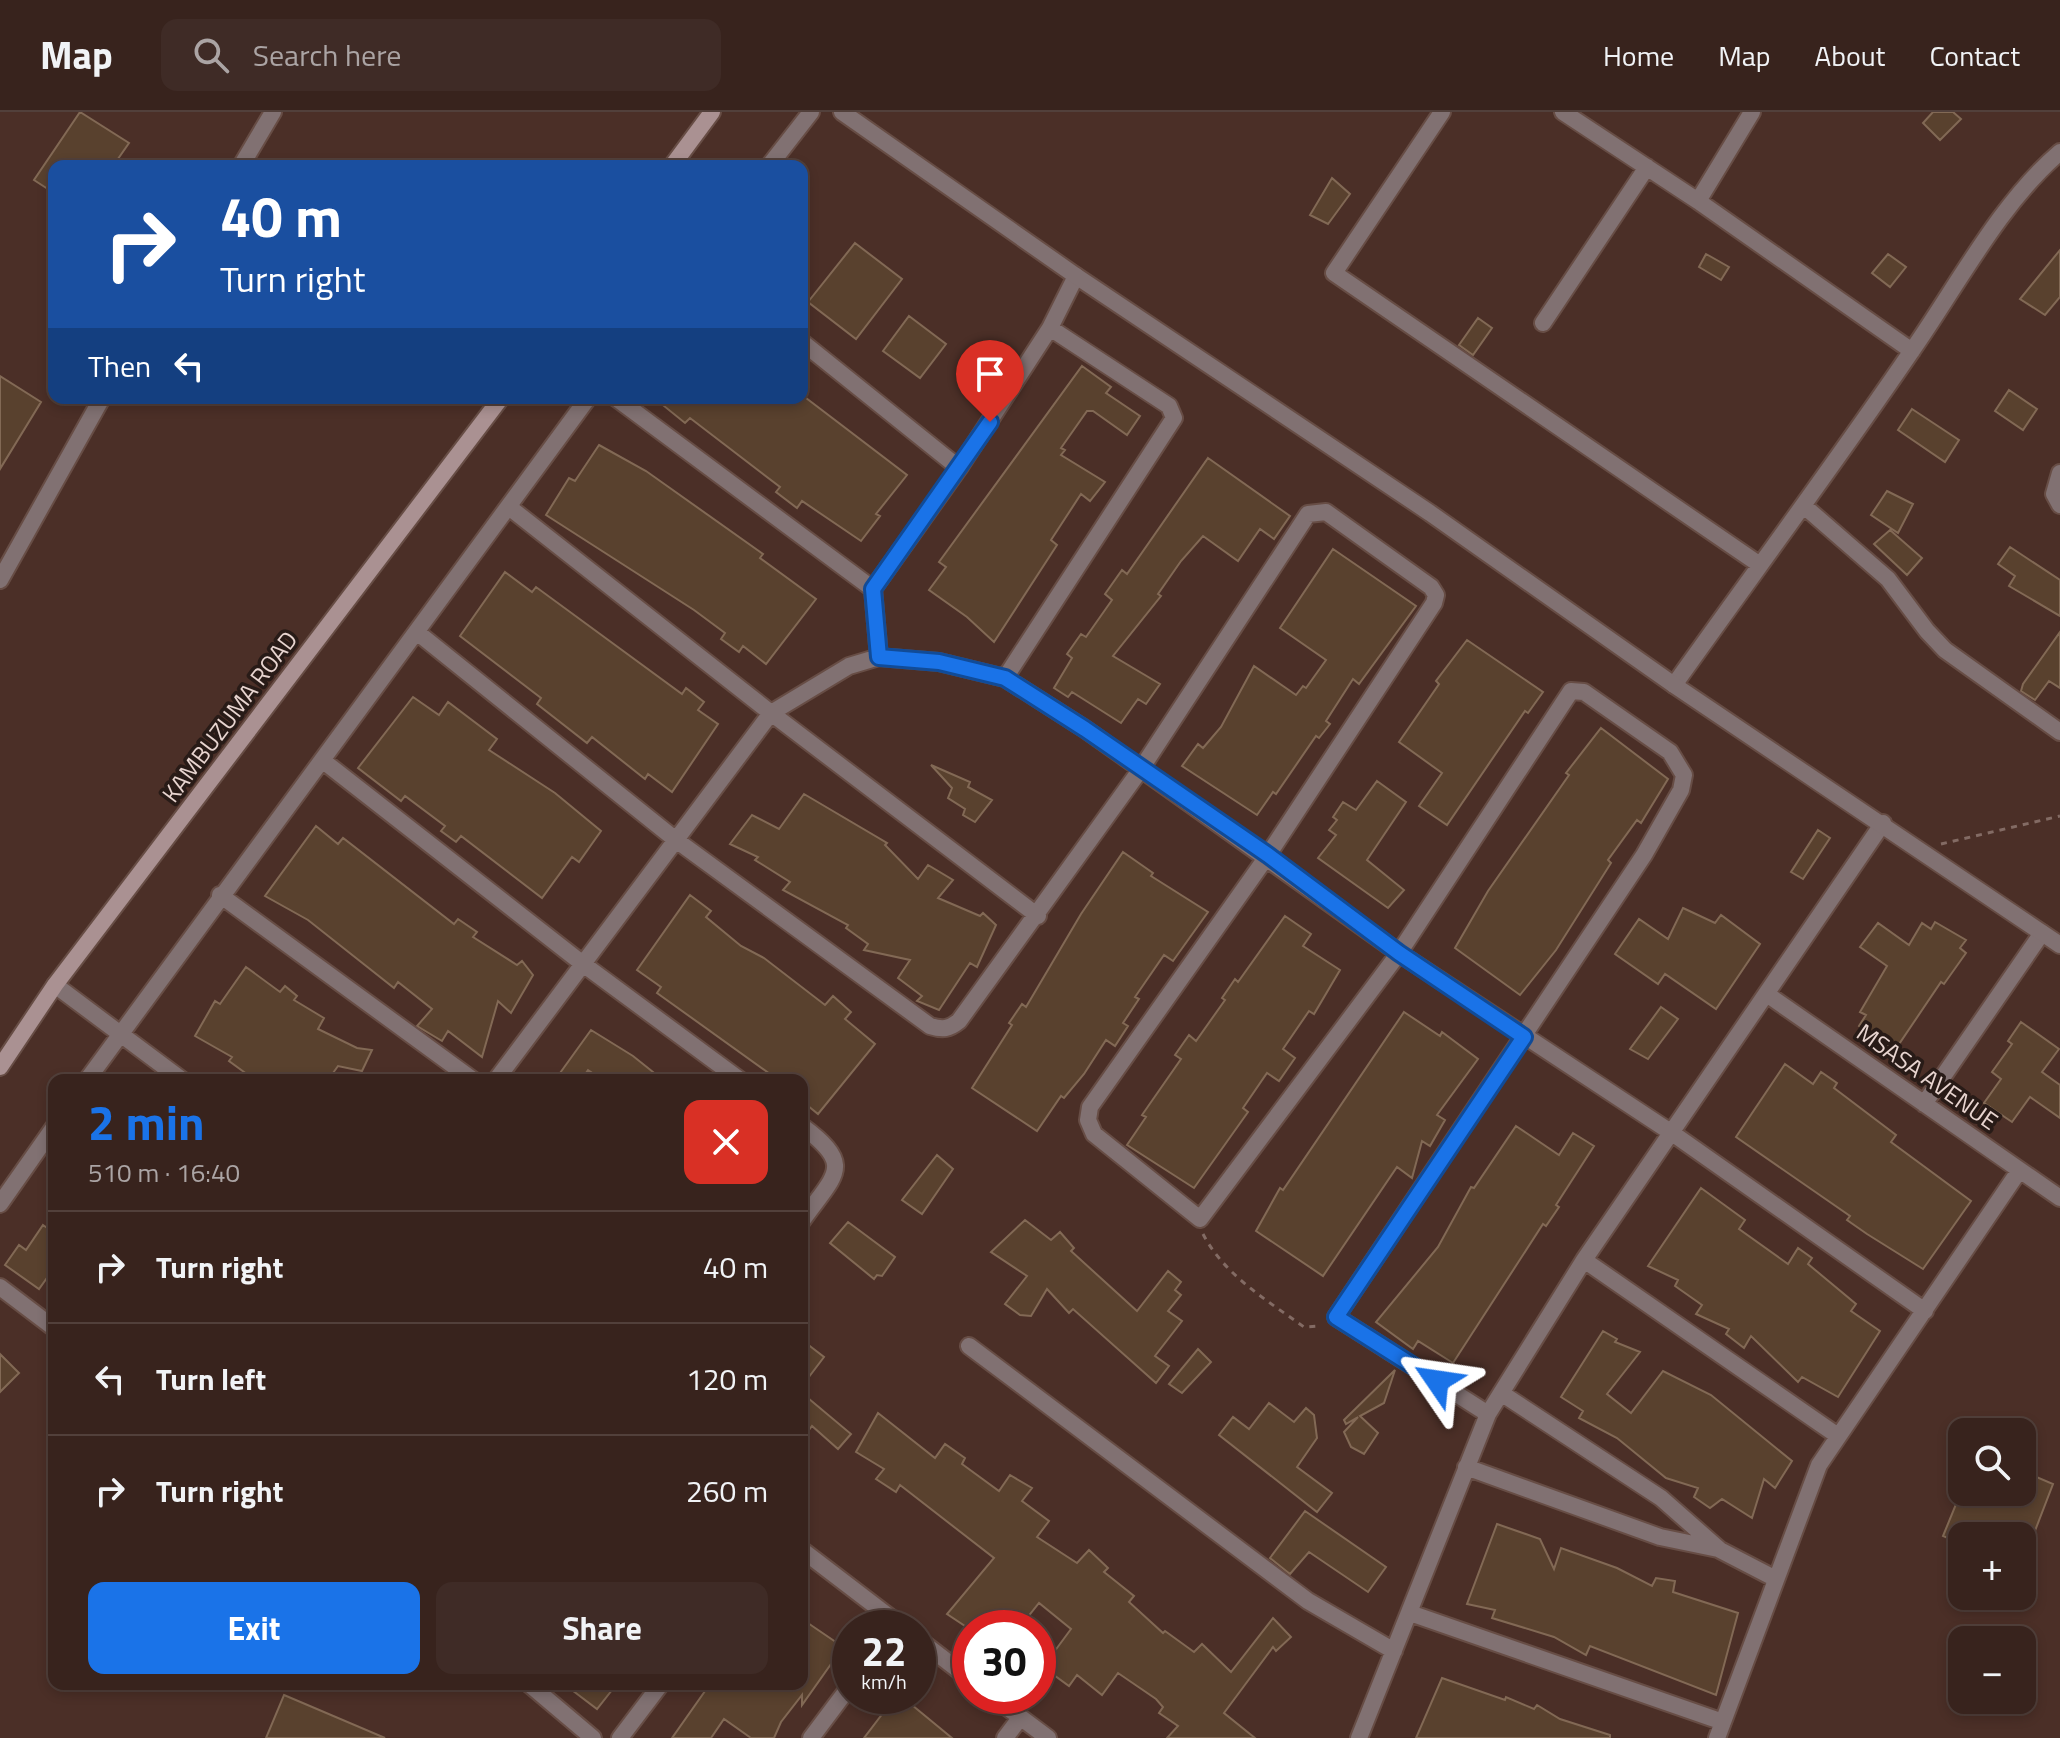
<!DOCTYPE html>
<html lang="en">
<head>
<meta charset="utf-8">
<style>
  body { margin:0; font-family:"Titillium Web",sans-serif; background:#3f2b26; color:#f1f3f6; height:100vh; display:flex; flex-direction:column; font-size:30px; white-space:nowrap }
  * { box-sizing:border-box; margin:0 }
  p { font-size:26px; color:#aba4a4 }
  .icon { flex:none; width:44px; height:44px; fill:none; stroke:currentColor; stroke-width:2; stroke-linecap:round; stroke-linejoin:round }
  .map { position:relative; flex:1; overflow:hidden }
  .details { position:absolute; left:48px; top:962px; width:760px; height:616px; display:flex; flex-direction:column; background:#38231d; border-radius:16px; box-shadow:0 4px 12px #0003,0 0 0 2px #52403b }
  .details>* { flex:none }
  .top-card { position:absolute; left:48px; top:48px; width:760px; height:244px; border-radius:16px; box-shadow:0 4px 12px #0003,0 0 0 2px #52403b; background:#1a4fa0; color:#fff; overflow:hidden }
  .buttons { position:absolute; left:1948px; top:1306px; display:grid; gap:16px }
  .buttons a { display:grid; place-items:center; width:88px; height:88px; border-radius:16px; background:#38231d; box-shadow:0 4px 12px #0003,0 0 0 2px #52403b; font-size:40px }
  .speed { position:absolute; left:832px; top:1498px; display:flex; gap:16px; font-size:40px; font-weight:700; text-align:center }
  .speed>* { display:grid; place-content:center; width:104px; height:104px; border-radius:50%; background:#38231d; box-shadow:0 4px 12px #0003,0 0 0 2px #52403b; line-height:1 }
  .speed small { font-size:20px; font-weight:400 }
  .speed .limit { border:12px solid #d22; background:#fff; color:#111 }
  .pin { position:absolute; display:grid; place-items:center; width:68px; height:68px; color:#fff; margin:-82px -34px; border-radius:50% 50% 50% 0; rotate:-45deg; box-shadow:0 0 8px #0007 }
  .pin .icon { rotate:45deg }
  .me { position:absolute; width:88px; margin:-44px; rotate:302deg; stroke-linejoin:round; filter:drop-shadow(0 0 6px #0008) }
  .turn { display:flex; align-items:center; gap:28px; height:168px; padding:0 40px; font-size:36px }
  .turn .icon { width:104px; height:104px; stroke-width:2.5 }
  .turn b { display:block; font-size:56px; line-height:68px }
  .then { display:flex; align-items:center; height:76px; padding:0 40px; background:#0003; gap:16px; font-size:30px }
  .round { display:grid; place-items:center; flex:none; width:84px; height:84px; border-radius:16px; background:#3f2b26 }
  .head { display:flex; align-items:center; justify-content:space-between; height:136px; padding:0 40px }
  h1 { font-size:48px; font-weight:700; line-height:60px; color:#1a73e8 }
  .primary-button { display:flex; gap:16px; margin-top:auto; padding:16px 40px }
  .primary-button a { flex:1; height:92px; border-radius:16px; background:#1a73e8; color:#fff; font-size:32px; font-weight:700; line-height:92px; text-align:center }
  .primary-button a+a { background:#3f2b26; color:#f1f3f6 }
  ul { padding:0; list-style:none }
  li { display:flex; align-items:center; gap:24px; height:112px; padding:0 40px; border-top:2px solid #52403b }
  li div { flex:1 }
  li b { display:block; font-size:30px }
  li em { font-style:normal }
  header { display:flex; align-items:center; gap:48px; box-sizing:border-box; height:112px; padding:0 40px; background:#38231d; border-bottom:2px solid #52403b }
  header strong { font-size:38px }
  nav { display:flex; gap:44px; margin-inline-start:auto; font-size:28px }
  .search { width:560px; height:72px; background:#3f2b26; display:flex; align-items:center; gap:20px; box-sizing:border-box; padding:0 28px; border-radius:16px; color:#aba4a4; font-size:30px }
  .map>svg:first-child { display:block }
</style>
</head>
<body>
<header>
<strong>Map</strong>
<div class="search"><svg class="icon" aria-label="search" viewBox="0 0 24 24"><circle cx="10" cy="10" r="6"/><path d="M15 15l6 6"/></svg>Search here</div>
<nav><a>Home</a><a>Map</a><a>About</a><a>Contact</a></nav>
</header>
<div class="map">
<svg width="2060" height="1626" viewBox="0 0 2060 1626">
  <rect width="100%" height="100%" fill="#4b2f27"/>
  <path fill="#59412e" stroke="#826955" stroke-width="2" d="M80,0L129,31L113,54H54V81L34,68Z
    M1933,0H1953L1961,7L1940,28L1923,11Z
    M1332,66L1350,82L1328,112L1310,103Z
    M855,131L902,167L856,227L808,190Z
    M2060,138V185L2045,203L2020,187Z
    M1706,142L1729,155L1721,168L1699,155Z
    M1888,142L1906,155L1890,175L1872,161Z
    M909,204L946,232L920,266L883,239Z
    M1478,206L1492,216L1473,243L1459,233Z
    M1082,254L1111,275L1106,281L1140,304L1127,323L1093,299H1087L1061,336L1065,338L1061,343L1105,370L1090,389L1081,382L1051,428L1057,433L994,530L967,505L929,478L946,455L939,450Z
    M0,264L41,290L0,357Z
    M2009,278L2037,297L2023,318L1995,299Z
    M671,286H806L907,363L876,402L880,404L861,429L802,389L797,396L776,380L780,375L690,306L685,311L664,294Z
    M1912,297L1959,328L1945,350L1898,318Z
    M599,333L646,359L763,442L760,446L816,487L766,552L743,534L739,540L721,527L725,521L694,498L546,403L569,366L575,369Z
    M1208,346L1290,404L1274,427L1260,417L1238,449L1203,424L1181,449L1158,482L1161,484L1113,544L1160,572L1146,592L1138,587L1121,611L1072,580L1068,585L1054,576L1072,546L1067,542L1081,522L1086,525L1112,488L1105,482L1122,458L1127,462Z
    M1887,379L1913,392L1898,421L1871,403Z
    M1890,418L1922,446L1907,463L1874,432Z
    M2010,435L2060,468V504L2009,474L2015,464L1998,452Z
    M1333,437L1416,494L1359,572L1353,567L1326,609L1330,612L1319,626L1316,624L1276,682L1273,680L1257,703L1182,654L1198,632L1203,636L1221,615L1254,554L1296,583L1303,574L1306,576L1326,548L1280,516Z
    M505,460L532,480L536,475L682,582L686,576L704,590L698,598L718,612L672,680L648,662L645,667L592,625L587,631L537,592L541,586L460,524Z
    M2060,520V576L2049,569L2035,588L2021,579L2023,572Z
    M1467,528L1543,580L1528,601L1525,599L1447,713L1419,694L1442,661L1399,630L1439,572L1436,569Z
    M413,585L439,603L448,590L497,627L489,638L555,681L601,719L579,750L572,745L542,786L461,724L456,730L441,719L445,714L405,684L401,689L358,656Z
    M1601,616L1668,667L1641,711L1637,708L1608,748L1611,751L1556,838L1520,883L1455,836L1488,779L1569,663L1566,661Z
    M931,653L970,670L968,675L992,688L975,710L963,703L965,697L948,686L952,676Z
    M1377,669L1406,690L1367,748L1404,778L1388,796L1318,746L1336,723L1329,718L1337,708L1333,705L1343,690L1356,698Z
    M804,682L887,731L885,733L918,767L928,753L953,768L938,786L980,804L983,801L996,813L977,855L970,851L939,898L917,889L922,884L898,866L910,848L864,838L868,832L846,816L848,813L783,778L790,770L755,748L758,745L730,732L752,703L779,717Z
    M316,714L338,732L343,726L454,812L458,807L477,820L473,825L517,853L522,849L533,863L511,901L498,889L482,945L448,919L442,929L417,914L432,897L398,870L394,876L308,808L265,784Z
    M1818,718L1830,726L1803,767L1791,760Z
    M1123,740L1153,761L1151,764L1208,800L1173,849L1164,843L1135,885L1139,887L1123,911L1128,914L1115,934L1106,928L1084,962L1064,986L1061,984L1037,1019L972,976L1012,913L1009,911L1022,892L1026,895L1081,802Z
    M690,783L711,799L706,805L741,834L764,846L825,893L833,884L851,900L845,907L875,932L818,1002L802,989V968H766L770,962L657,881L661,875L637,858Z
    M1683,796L1715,811L1721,803L1760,832L1716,897L1665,862L1658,872L1615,842L1639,807L1668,827Z
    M1285,804L1311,822L1303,834L1340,858L1314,902L1309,899L1283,937L1295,946L1279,969L1267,961L1243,996L1248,1000L1194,1076L1127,1033L1146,1005L1142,1003L1181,947L1175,943L1189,923L1196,929L1225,888L1222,886L1235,867L1238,870Z
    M1935,810L1966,828L1960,836L1966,841L1944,872L1941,870L1895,938L1859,914L1866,903L1860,900L1887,854L1860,835L1878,811L1909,833L1922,811L1931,817Z
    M246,855L280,880L285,874L297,884L294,888L324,906L318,917L357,936L372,938L362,959L338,954L328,968H255L229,949L232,945L195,924L215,889L220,892Z
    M1661,895L1678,907L1648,947L1630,937Z
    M1404,900L1440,924L1442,920L1478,947L1437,1003L1445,1008L1430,1034L1422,1029L1412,1066L1397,1055L1323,1164L1256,1119L1280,1076L1283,1078Z
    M2021,910L2059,937L2042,960L2060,973V1006L2030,985L2012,1010L1984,991L2001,967L1992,960L2012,932L2008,929Z
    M591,918L633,944L663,968H603L588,958L581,968H555Z
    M1785,952L1813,972L1821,960L1837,971L1834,976L1896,1023L1891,1030L1971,1089L1923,1157L1867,1122L1847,1108L1850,1104L1736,1025Z
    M1516,1014L1559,1043L1573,1021L1594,1034L1556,1093L1559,1095L1546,1114L1543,1112L1453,1251L1418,1229L1413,1237L1376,1210L1438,1135L1471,1075L1474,1076Z
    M937,1043L953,1057L922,1102L902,1088Z
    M1701,1076L1745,1108L1739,1117L1788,1152L1798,1136L1812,1146L1808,1152L1856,1192L1851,1199L1880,1219L1838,1285L1802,1265L1798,1270L1751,1224L1744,1236L1726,1222L1729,1217L1696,1202L1702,1193L1675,1174L1678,1168L1648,1154Z
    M1025,1108L1051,1128L1060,1120L1074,1136L1071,1139L1137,1199L1168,1159L1181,1170L1175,1178L1181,1183L1168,1199L1182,1209L1155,1244L1169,1254L1156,1271L1073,1197L1069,1201L1047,1177L1031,1204L1020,1203L1005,1192L1027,1164L991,1140Z
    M848,1110L895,1145L882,1164L877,1163L874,1167L830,1131Z
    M43,1113L54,1121V1156L39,1177L5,1153L19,1133L26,1138Z
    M1603,1219L1617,1227L1615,1230L1640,1240L1607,1282L1631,1301L1663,1259L1711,1283L1792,1349L1775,1376L1764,1367L1752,1406L1722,1387L1710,1396L1694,1385L1698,1376L1666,1366L1617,1326L1579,1306L1583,1299L1561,1285Z
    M802,1228L824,1245L802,1274Z
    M1198,1237L1211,1250L1182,1281L1169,1272Z
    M0,1242L19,1261L0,1280Z
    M1395,1258L1384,1291L1360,1304L1378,1321L1364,1342L1351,1335L1344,1320L1358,1305L1346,1312L1344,1308Z
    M802,1281L851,1322L838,1337L812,1314L802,1327Z
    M1269,1291L1294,1310L1306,1296L1314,1303L1317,1326L1297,1355L1332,1381L1317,1400L1219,1323L1233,1305L1249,1317Z
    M878,1301L935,1346L945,1332L965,1346L962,1352L999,1379L1010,1363L1032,1376L1022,1389L1049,1409L1037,1425L1077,1451L1089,1438L1108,1456L1104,1460L1134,1484L1129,1490L1163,1521L1165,1519L1194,1540L1202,1532L1231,1560L1273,1506L1291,1525L1276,1539L1273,1535L1224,1601L1255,1626H1167L1178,1614L1159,1601L1163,1595L1156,1587L1118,1561L1102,1583L1077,1563L1069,1574L1043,1555L1071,1517L1039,1491L1019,1516H968L947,1502L994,1446L900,1373L896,1380L876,1367L884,1357L856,1340Z
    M2022,1359L2053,1372L2033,1424H1962V1432L1943,1424L1961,1380H2022Z
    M1305,1399L1386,1455L1368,1480L1309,1440L1290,1462L1270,1446Z
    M1497,1412L1540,1427L1554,1457L1561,1436L1617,1456L1652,1474L1656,1466L1675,1469L1673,1480L1738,1501L1716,1583L1590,1534L1586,1543L1554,1525L1492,1506L1495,1498L1467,1492Z
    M802,1507L843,1535L802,1593V1583L781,1610L774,1626H751L724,1607L711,1626H672L710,1572H802Z
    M1442,1566L1505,1588L1506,1585L1534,1597L1537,1593L1560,1607L1610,1623V1626H1416Z
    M564,1572H603L612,1578L597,1597Z
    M284,1583L385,1626H266Z
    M896,1584H901L952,1626H864Z"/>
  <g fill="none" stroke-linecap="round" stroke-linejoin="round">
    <defs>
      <path id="minor" d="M1442,0L1334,161L1760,453
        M1563,0L1698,89L1912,239
        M241,54L273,0
        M769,54L811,0
        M1698,89L1752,0
        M1543,211L1647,55
        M1050,216L1076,164
        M802,230L959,356
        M616,286L873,477
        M2060,361L2054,382L2060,393
        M1804,394L1888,467L1927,519L1945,538L2060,620
        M509,395L771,601L1038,804
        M0,468L102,286
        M418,521L676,728L930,914C943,918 949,917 959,909L1141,657L1308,402L1326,400L1431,475L1436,483L1434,491L1268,743L1090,995L1088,1008L1094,1022L1200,1107L1399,841L1571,579L1584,580L1670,640L1684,663L1681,678L1644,743L1336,1205L1488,1302
        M879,545L873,477L959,356L1050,216L1169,294L1174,306L1005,566
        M1674,573C1753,462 1834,353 1911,240C1956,176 2000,91 2060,40
        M322,648L583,852L740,968
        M220,783L473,968
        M55,873L182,968
        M1768,883L2060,1086
        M87,968L588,286
        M496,968L771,601L849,554L879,545L939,550L1005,566L1085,617L1399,841L1672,1021L1925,1199
        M1924,992L2042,821
        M802,1014C856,1054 835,1062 802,1109
        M0,1092L54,1015
        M1584,1148L1838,1324
        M0,1175L54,1216
        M969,1234L1308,1489L1394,1539
        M1501,1281L1661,1386L1720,1438L1776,1467
        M1466,1355L1660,1425L1718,1437
        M802,1438L904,1516
        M1410,1501L1723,1610
        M918,1527L970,1567
        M529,1572L593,1626
        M992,1584L1048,1626
        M620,1626L661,1572
        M811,1626L850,1574
        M1005,1626L1020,1606
        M1359,1626L1488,1302L1584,1148L1883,711
        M1717,1626L1819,1353L2019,1059"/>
      <path id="tertiary" d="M842,0L1076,164L1430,401L1674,573L2060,833"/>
      <path id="secondary" d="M672,54L712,0
        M0,955L55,873L501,286"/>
    </defs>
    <use href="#minor" stroke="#674d45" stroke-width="20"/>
    <use href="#tertiary" stroke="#674d45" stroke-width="20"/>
    <use href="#secondary" stroke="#674d45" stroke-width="20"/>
    <path stroke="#836b64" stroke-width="3" stroke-dasharray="6 6" stroke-linecap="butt" d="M1941,732L2060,704
      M1203,1122C1224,1163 1268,1189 1304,1215L1321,1214"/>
    <use href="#minor" stroke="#817172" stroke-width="16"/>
    <use href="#tertiary" stroke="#817172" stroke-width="16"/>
    <use href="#secondary" stroke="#aa9192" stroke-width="16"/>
  </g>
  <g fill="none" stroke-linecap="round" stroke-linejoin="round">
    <defs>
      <path id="route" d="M990,310L873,477L879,545L939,550L1005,566L1085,617L1268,743L1399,841L1524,925L1336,1205L1437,1269"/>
    </defs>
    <use href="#route" stroke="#114b97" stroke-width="20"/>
    <use href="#route" stroke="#1a73e8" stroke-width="14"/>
  </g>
  <g text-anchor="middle" stroke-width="7" stroke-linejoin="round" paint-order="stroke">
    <g font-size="24" fill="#e8d5d0" stroke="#281b17">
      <text transform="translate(230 605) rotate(-53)" y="8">KAMBUZUMA ROAD</text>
      <text transform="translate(1927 965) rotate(35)" y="8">MSASA AVENUE</text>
    </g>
  </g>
</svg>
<div class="buttons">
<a><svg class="icon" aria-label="search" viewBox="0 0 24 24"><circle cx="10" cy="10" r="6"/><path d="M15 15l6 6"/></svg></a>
<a>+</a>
<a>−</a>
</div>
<div class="speed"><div>22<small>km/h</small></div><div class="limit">30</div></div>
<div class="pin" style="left:990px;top:310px;background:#d93025"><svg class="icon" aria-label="arrive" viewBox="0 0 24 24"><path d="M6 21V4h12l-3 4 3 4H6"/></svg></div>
<svg class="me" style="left:1437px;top:1269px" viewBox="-20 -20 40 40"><path d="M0-17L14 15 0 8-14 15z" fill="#1a73e8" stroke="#fff" stroke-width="4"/></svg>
<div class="top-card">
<div class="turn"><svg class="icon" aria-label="right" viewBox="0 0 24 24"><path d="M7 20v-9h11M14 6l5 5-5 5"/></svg><div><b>40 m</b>Turn right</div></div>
<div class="then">Then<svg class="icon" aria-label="left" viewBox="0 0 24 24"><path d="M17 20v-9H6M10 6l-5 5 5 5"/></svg></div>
</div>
<section class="details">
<div class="head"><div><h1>2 min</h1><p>510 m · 16:40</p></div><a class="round" style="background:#d93025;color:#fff"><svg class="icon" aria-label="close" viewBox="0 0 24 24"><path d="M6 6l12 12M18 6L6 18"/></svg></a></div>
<ul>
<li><svg class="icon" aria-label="right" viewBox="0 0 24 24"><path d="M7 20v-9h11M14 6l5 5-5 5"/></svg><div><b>Turn right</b></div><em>40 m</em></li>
<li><svg class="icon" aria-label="left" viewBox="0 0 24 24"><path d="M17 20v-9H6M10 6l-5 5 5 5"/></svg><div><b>Turn left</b></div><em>120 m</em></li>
<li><svg class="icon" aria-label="right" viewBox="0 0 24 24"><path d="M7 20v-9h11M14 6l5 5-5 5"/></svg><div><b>Turn right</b></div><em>260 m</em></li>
</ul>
<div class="primary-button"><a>Exit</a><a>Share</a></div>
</section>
</div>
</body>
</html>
